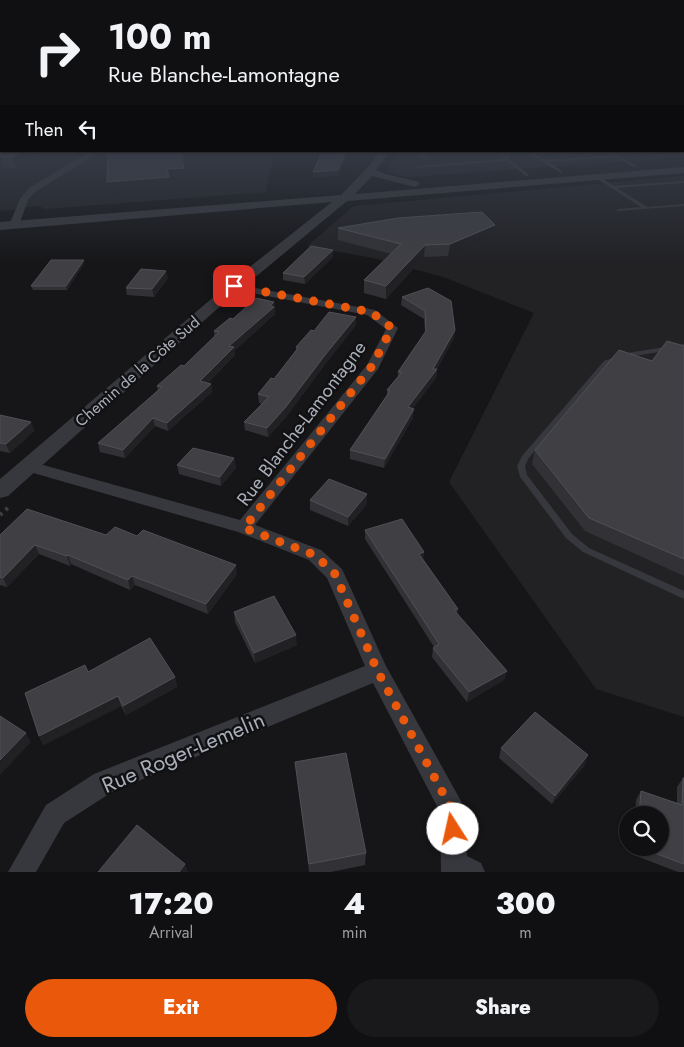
<!DOCTYPE html>
<html lang="en">
<head>
<meta charset="utf-8">
<style>
  body { margin:0; font-family:Jost,sans-serif; background:#19191b; color:#f1f3f6; height:100vh; display:flex; flex-direction:column; font-size:19px; white-space:nowrap }
  * { box-sizing:border-box; margin:0 }
  p { font-size:16px; color:#9c9d9f }
  .icon { flex:none; width:28px; height:28px; fill:none; stroke:currentColor; stroke-width:2; stroke-linecap:round; stroke-linejoin:round }
  .map { position:relative; height:872px; overflow:hidden }
  .panel { display:flex; flex-direction:column; background:#101012; flex:1 }
  .panel>* { flex:none }
  .hud { position:absolute; left:0px; top:0px; width:685px; height:152px; box-shadow:0 1px 4px #0004,0 0 0 1px #303032; background:#101012; color:#f1f3f6; overflow:hidden }
  .tools { position:absolute; left:619px; top:806px; display:grid; gap:10px }
  .tools a { display:grid; place-items:center; width:50px; height:50px; border-radius:50%; background:#101012; box-shadow:0 1px 4px #0004,0 0 0 1px #303032; font-size:25px }
  .pin { position:absolute; display:grid; place-items:center; width:42px; height:42px; color:#fff; margin:-21px; border-radius:10px; box-shadow:0 2px 8px #0006 }
  .me { position:absolute; width:55px; margin:-28px; rotate:350deg; stroke-linejoin:round; filter:drop-shadow(0 0 4px #0008) }
  .turn { display:flex; align-items:center; gap:18px; height:105px; padding:0 25px; font-size:22px }
  .turn .icon { width:65px; height:65px; stroke-width:2.5 }
  .turn b { display:block; font-size:35px; line-height:42px }
  .then { display:flex; align-items:center; height:48px; padding:0 25px; background:#0003; gap:10px; font-size:19px }
  .eta { display:flex; justify-content:space-evenly; align-items:center; height:85px; text-align:center }
  .eta b { font-size:30px; font-weight:800; line-height:35px }
  .primary-button { display:flex; gap:10px; margin-top:auto; padding:10px 25px }
  .primary-button a { flex:1; height:58px; border-radius:30px; background:#ea580c; color:#fff; font-size:20px; font-weight:800; line-height:58px; text-align:center }
  .primary-button a+a { background:#19191b; color:#f1f3f6 }
  .map>svg:first-child { display:block }
</style>
</head>
<body>
<div class="map">
<svg width="684" height="872" viewBox="0 0 684 872">
  <rect width="100%" height="100%" fill="#161618"/>
  <path fill="#222225" d="M0,141L1,151H274L266,192L47,209L38,206L0,211Z
    M684,141V157L411,177L399,176L387,171L398,151H684Z
    M684,176V717L596,689L449,482L534,313L443,277L373,258L307,246L354,206Z"/>
  <g fill="none" stroke-linecap="round" stroke-linejoin="round">
    <path stroke="#3d3f44" stroke-width="4" stroke-dasharray="3 4.5" stroke-linecap="butt" d="M0,515L11,505"/>
    <path fill="#37383d" fill-rule="evenodd" d="M494,151H499L528,174V176H526L507,161L417,168L415,167L417,166L504,159Z
      M525,151H530L546,160L612,155L611,154L613,153L637,166L634,167L616,157L549,162L562,171V173H561Z
      M596,176H598L614,186L684,181V183L617,188L647,207L684,204V206L617,211V210L619,209L641,207L596,178Z
      M684,344V348L628,357L608,363L528,459L525,466L527,475L572,534L589,548L684,591V599L583,552L566,538L520,477L517,466L522,456L604,361L627,353Z"/>
    <path fill="#37383d" fill-rule="evenodd" d="M91,151H101L35,192L28,200L19,225L17,227H11L9,225L20,199L29,188Z
      M234,284L375,310L398,328L378,369L255,525L321,550L342,569L386,666L461,801L465,810L467,856L481,863L485,872H441L440,812L373,683L112,792L64,823L36,872H8L46,805L94,774L365,666L327,578L309,560L238,532L23,470L21,466L23,462L29,461L240,520L367,365L386,329L367,315L230,289L228,287L230,285Z"/>
    <path fill="#37383d" fill-rule="evenodd" d="M380,151H390L376,170L386,174L419,182L420,184L415,187L372,176L355,194L684,167V173L347,201L217,309L8,496L0,498V479L237,277L332,202L0,230V222L341,195L368,167Z"/>
  </g>
  <path fill="#323236" d="M0,141L1,151H47L16,168L3,167L0,174Z
    M416,151H500L499,158L428,163Z
    M502,151H530V156L510,158Z
    M534,151H610L543,156Z
    M495,225L494,237L448,256L424,257L386,299L364,293V280L391,254L338,240V228Z
    M333,257L305,284L283,280V273Z
    M84,260V264L67,290H33L31,286Z
    M168,278L154,297L127,295L126,288Z
    M402,297L455,330L454,338L437,369L436,378L413,408V418L384,468L350,459V450L387,395V390L398,377V372L425,333L424,319L401,305Z
    M274,302L275,314L234,351L235,355L208,383L211,384L212,392L168,431L155,426L125,458L100,452L98,443L158,391L157,386L184,366L214,337V331L233,319Z
    M356,317V325L326,363L286,417L268,437L245,430L244,422L262,404L259,403L258,394L274,379L296,351V347L314,331Z
    M684,346V576L585,531L532,464L535,450L652,361Z
    M0,415L31,422L34,431L10,453L0,451Z
    M234,458L236,468L221,486L179,474L177,465Z
    M367,494V504L348,526L310,510V500Z
    M365,530L424,552L423,559L458,609L457,614L507,671L504,680L467,702L432,657L433,648L434,647L365,539Z
    M0,535H106L237,574L208,614L135,585L130,590L71,564L70,566L39,554L7,587L0,585Z
    M234,612L297,645L255,663L235,622Z
    M88,672L175,677L177,687L126,715L121,706L43,745L39,736Z
    M501,748L585,765L552,804L499,758Z
    M295,762L366,853L365,865L331,872H309Z
    M683,778H684V872H678L631,854L632,848H660V815H635L636,800L641,791L677,803V787Z"/>
  <path fill="#212124" d="M24,151H47L16,168L13,157Z
    M454,151H500L499,158L428,163L429,153Z
    M511,151H530V156L510,158Z
    M544,151H610L543,156Z
    M630,151H660L630,154Z
    M345,153V158L338,176L313,178V172Z
    M0,156L3,167L0,174Z
    M184,168L186,180L169,181L170,189L109,194L107,182L167,169Z
    M495,225L494,237L448,256L450,244Z
    M425,245L424,257L386,299V286Z
    M333,250V257L305,284L304,277Z
    M84,260V264L67,290L66,286Z
    M166,271L168,278L154,297L152,289Z
    M274,302L275,314L234,351L235,355L202,389L200,381L229,346Z
    M356,317V325L326,363L286,417L268,437L267,428Z
    M455,330L454,338L437,369L436,378L407,416L408,407L433,369Z
    M211,384L212,392L168,431L167,423Z
    M414,409L413,418L384,468L385,459Z
    M153,418L155,426L125,458L123,450Z
    M31,422L34,431L10,453L6,444Z
    M234,458L236,468L221,486L220,477Z
    M367,494V504L348,526V517Z
    M35,545L39,554L7,587L3,578Z
    M424,552L423,562L419,554Z
    M68,555L71,564L70,566L67,556Z
    M236,565L237,574L208,614L206,604Z
    M132,576L135,585L130,590L128,580Z
    M296,635L297,645L255,663L254,653Z
    M507,671L504,680L467,702L469,692Z
    M175,677L177,687L126,715L123,706Z
    M118,696L121,706L43,745L39,736Z
    M26,733L31,742L0,775V760Z
    M588,755L585,765L552,804L555,796Z
    M185,864L188,872H179Z"/>
  <path fill="#3f3f44" stroke="#4f5156" d="M0,141H1V151H24L13,157H0Z
    M108,151H180L184,168L167,169L169,177L107,182Z
    M427,151H454L429,153Z
    M322,152L345,153L338,170L313,172Z
    M482,212L495,225L450,244L425,245L386,286L364,280L401,244L338,228L398,218Z
    M311,246L333,250L304,277L283,273Z
    M51,260H84L66,286H31Z
    M141,269L166,271L152,289L126,288Z
    M428,288L451,301L455,330L433,369H437L408,407L414,409L385,459L350,450L390,391L387,390L402,372H398L426,331L425,311L402,297Z
    M256,298L274,302L270,306L274,307L229,346L234,347L200,381L211,384L167,423L153,418L123,450L98,443L162,387L157,386L181,365L184,366L219,332L214,331L230,318L233,319Z
    M329,312L356,317L325,355L285,408L267,428L244,422L269,397L258,394L271,378L274,379L298,348L296,347L311,330L314,331Z
    M667,341L684,346V559L589,518L535,450L619,350L652,361Z
    M0,415L31,422L6,444L0,443Z
    M193,448L234,458L220,477L177,465Z
    M329,479L367,494L348,517L310,500Z
    M27,509L106,535L115,527L137,536L143,530L236,565L206,604L132,576L128,580L68,555L67,556L35,545L3,578L0,577V535Z
    M402,519L424,552L419,554L458,609L454,610L507,671L469,692L433,648L439,644L365,530Z
    M274,596L296,635L254,653L234,612Z
    M150,638L175,677L123,706L118,696L39,736L25,693L85,665L88,672Z
    M535,712L588,755L555,796L501,748Z
    M0,716L26,733L0,760Z
    M346,753L366,853L309,864L295,762Z
    M683,778H684V864L641,848H660V815H639L641,791L682,805Z
    M137,825L185,864L179,872H98Z"/>
  <linearGradient id="sky" x2="0" y2="1"><stop stop-color="#0c0c0d"/><stop offset="0.54" stop-color="#363c48"/><stop offset="1" stop-color="#363c48" stop-opacity="0"/></linearGradient>
  <rect width="684" height="263" fill="url(#sky)"/>
  <g fill="none" stroke-linecap="round" stroke-linejoin="round">
    <path stroke="#ea580c" stroke-width="9" stroke-dasharray="0 16.2" d="M234,286L371,312L392,328L372,366L244,528L315,555L335,574L378,672L452,810L453,829"/>
  </g>
  <g text-anchor="middle" stroke-width="5" stroke-linejoin="round" paint-order="stroke">
    <g font-size="16" fill="#a8adb8" stroke="#111113">
      <text transform="translate(137 371) rotate(-41)" y="6">Chemin de la Côte Sud</text>
    </g>
    <g font-size="19" fill="#a8adb8" stroke="#111113">
      <text transform="translate(301 423) rotate(-53)" y="7">Rue Blanche-Lamontagne</text>
    </g>
    <g font-size="22" fill="#a8adb8" stroke="#111113">
      <text transform="translate(183 752) rotate(-23)" y="8">Rue Roger-Lemelin</text>
    </g>
  </g>
</svg>
<div class="tools">
<a><svg class="icon" aria-label="search" viewBox="0 0 24 24"><circle cx="10" cy="10" r="6"/><path d="M15 15l6 6"/></svg></a>
</div>
<div class="pin" style="left:234px;top:286px;background:#d93025"><svg class="icon" aria-label="arrive" viewBox="0 0 24 24"><path d="M6 21V4h12l-3 4 3 4H6"/></svg></div>
<svg class="me" style="left:453px;top:829px" viewBox="-20 -20 40 40"><circle r="19" fill="#fff"/><path d="M0-13L10 11 0 6-10 11z" fill="#ea580c"/></svg>
<div class="hud">
<div class="turn"><svg class="icon" aria-label="right" viewBox="0 0 24 24"><path d="M7 20v-9h11M14 6l5 5-5 5"/></svg><div><b>100 m</b>Rue Blanche-Lamontagne</div></div>
<div class="then">Then<svg class="icon" aria-label="left" viewBox="0 0 24 24"><path d="M17 20v-9H6M10 6l-5 5 5 5"/></svg></div>
</div>
</div>
<section class="panel">
<div class="eta">
<div><b>17:20</b><p>Arrival</p></div>
<div><b>4</b><p>min</p></div>
<div><b>300</b><p>m</p></div>
</div>
<div class="primary-button"><a>Exit</a><a>Share</a></div>
</section>
</body>
</html>
